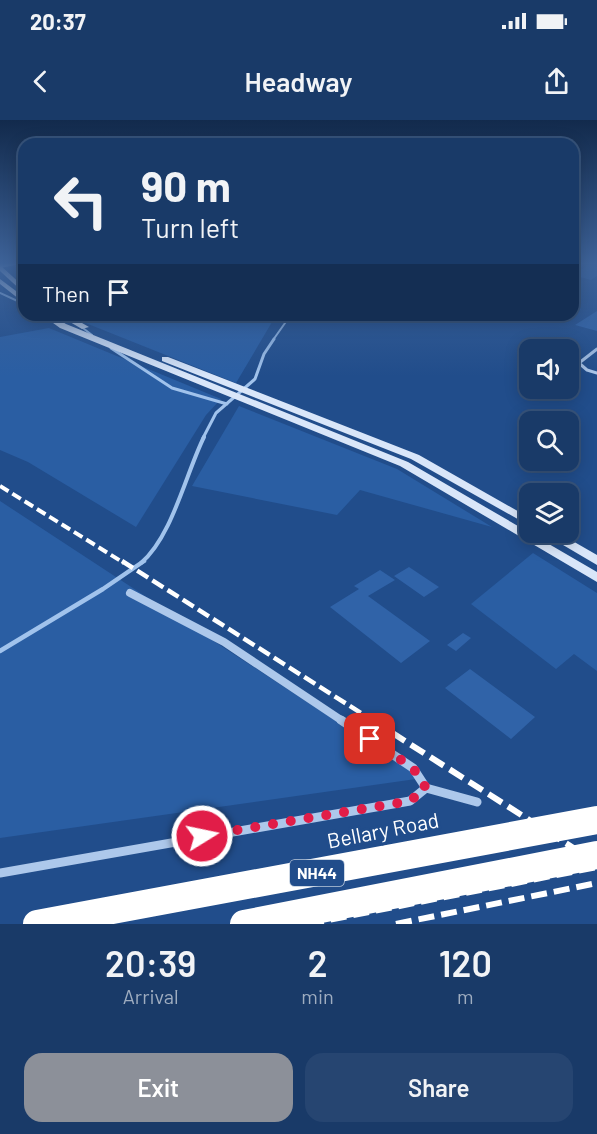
<!DOCTYPE html>
<html lang="en">
<head>
<meta charset="utf-8">
<style>
  body { margin:0; font-family:Barlow,sans-serif; background:#264571; color:#f1f3f6; height:100vh; display:flex; flex-direction:column; font-size:22px; white-space:nowrap }
  * { box-sizing:border-box; margin:0 }
  p { font-size:20px; color:#9fadc0 }
  .icon { flex:none; width:33px; height:33px; fill:none; stroke:currentColor; stroke-width:2; stroke-linecap:round; stroke-linejoin:round }
  .map { position:relative; height:804px; overflow:hidden }
  .panel { display:flex; flex-direction:column; background:#193a68; flex:1 }
  .panel>* { flex:none }
  .top-card { position:absolute; left:18px; top:18px; width:561px; height:183px; border-radius:18px; box-shadow:0 3px 15px #0003,0 0 0 2px #37547c; background:#193a68; color:#f1f3f6; overflow:hidden }
  .buttons { position:absolute; left:519px; top:219px; display:grid; gap:12px }
  .buttons a { display:grid; place-items:center; width:60px; height:60px; border-radius:12px; background:#193a68; box-shadow:0 3px 15px #0003,0 0 0 2px #37547c; font-size:30px }
  .pin { position:absolute; display:grid; place-items:center; width:51px; height:51px; color:#fff; margin:-26px; border-radius:12px; box-shadow:0 3px 9px #0006 }
  .me { position:absolute; width:66px; margin:-33px; rotate:80deg; stroke-linejoin:round; filter:drop-shadow(0 0 4px #0008) }
  .turn { display:flex; align-items:center; gap:21px; height:126px; padding:0 24px; font-size:27px }
  .turn .icon { width:78px; height:78px; stroke-width:2.5 }
  .turn b { display:block; font-size:42px; line-height:51px }
  .then { display:flex; align-items:center; height:57px; padding:0 24px; background:#0003; gap:12px; font-size:22px }
  .eta { display:flex; justify-content:space-evenly; align-items:center; height:102px; text-align:center }
  .eta b { font-size:36px; font-weight:600; line-height:42px }
  .button { display:flex; gap:12px; margin-top:auto; padding:12px 24px }
  .button a { flex:1; height:69px; border-radius:18px; background:#8c9099; color:#fff; font-size:24px; font-weight:600; line-height:69px; text-align:center }
  .button a+a { background:#264571; color:#f1f3f6 }
  .status { display:flex; justify-content:space-between; align-items:center; height:42px; padding:0 30px; background:#193a68; direction:ltr }
  .status svg { height:16px; fill:currentColor }
  header { display:flex; justify-content:space-between; align-items:center; height:78px; padding:0 24px; background:#193a68; font-size:27px; font-weight:600 }
  .map>svg:first-child { display:block }
</style>
</head>
<body>
<div class="status"><b>20:37</b><svg viewBox="0 0 49 12"><path d="M0 12V9h3v3zM5 12V6h3v6zM10 12V3h3v9zM15 12V0h3v12zM26 1h20v11H26zM47 4h2v5h-2z"/></svg></div>
<header><svg class="icon" aria-label="back" viewBox="0 0 24 24"><path d="M15 5l-7 7 7 7"/></svg>Headway<svg class="icon" aria-label="share" viewBox="0 0 24 24"><path d="M12 15V3M7 8l5-5 5 5M5 13v7h14v-7"/></svg></header>
<div class="map">
<svg width="597" height="804" viewBox="0 0 597 804">
  <rect width="100%" height="100%" fill="#214d8b"/>
  <path fill="#2a5ea3" d="M73,195H270L275,197L236,263L88,204Z
    M49,208L221,279L206,295L136,407L28,342L0,330V217Z
    M239,286L397,349L492,407L360,370L337,395L192,366Z
    M0,381L423,658L0,718Z
    M533,433L597,473V551L574,534L556,549L471,484Z"/>
  <g fill="none" stroke-linecap="round" stroke-linejoin="round">
    <path stroke="#a1c3ec" stroke-width="2" d="M0,173L24,184
      M54,195L67,199
      M79,205L92,215
      M273,220L290,196L286,195"/>
    <path stroke="#a1c3ec" stroke-width="3" d="M111,228L172,268L227,284
      M203,318L216,293L255,259L264,234L274,219"/>
    <path stroke="#a1c3ec" stroke-width="4" d="M141,443C172,417 186,353 204,317"/>
    <path stroke="#a1c3ec" stroke-width="4.5" d="M0,531L103,469L144,441"/>
  </g>
  <path fill="#3063a8" d="M588,145L597,147V156L591,160L573,155Z
    M597,191V211L575,205Z
    M409,447L439,467L424,477L394,456Z
    M380,450L395,460L368,476L430,521L401,543L330,487L359,469L354,466Z
    M463,513L471,518L456,531L447,525Z
    M470,549L535,597L511,619L445,568Z"/>
  <g fill="none" stroke-linecap="round" stroke-linejoin="round">
    <path stroke="#adc8eb" stroke-width="3" d="M597,229L579,243L587,250L597,253"/>
    <path stroke="#adc8eb" stroke-width="4" d="M0,146L14,143"/>
    <path stroke="#adc8eb" stroke-width="8" d="M130,473L224,522L344,602"/>
    <path stroke="#adc8eb" stroke-width="9" d="M426,668L477,682
      M0,753L410,681L426,668L413,648L341,600"/>
    <path fill="#d9e6f9" fill-rule="evenodd" d="M0,145L24,167V173L0,151Z
      M0,159L24,177V183L0,164Z
      M42,195H51L66,204L408,342L597,452V462L400,346L60,208Z
      M58,195H68L89,207L82,209Z
      M162,237H168L419,335L530,398V406L411,339L162,241Z
      M541,412H557L597,435V445Z"/>
    <path stroke="#fff" stroke-width="4" stroke-dasharray="10 4.5" stroke-linecap="butt" d="M0,366L124,443"/>
    <path stroke="#fff" stroke-width="4.5" stroke-dasharray="13 5" stroke-linecap="butt" d="M122,441L375,602"/>
    <path stroke="#fff" stroke-width="6" stroke-dasharray="16 7" stroke-linecap="butt" d="M372,600L597,743
      M308,804L597,747
      M396,804L597,763"/>
    <path stroke="#fff" stroke-width="28" d="M37,804L597,700
      M244,804L597,735"/>
  </g>
  <linearGradient id="sky" x2="0" y2="1"><stop stop-color="#122a4c"/><stop offset="0.56" stop-color="#3d6298"/><stop offset="1" stop-color="#3d6298" stop-opacity="0"/></linearGradient>
  <rect width="597" height="256" fill="url(#sky)"/>
  <g fill="none" stroke-linecap="round" stroke-linejoin="round">
    <path stroke="#e11d48" stroke-width="10" stroke-dasharray="0 18" d="M202,716L410,681L426,668L413,648L370,619"/>
  </g>
  <g text-anchor="middle" stroke-width="6" stroke-linejoin="round" paint-order="stroke">
    <rect fill="#214d8b" stroke="#bccadc" stroke-width="1.5" x="290" y="740" width="54" height="26" rx="4.5"/>
    <g font-size="16" font-weight="bold" fill="#fff">
      <text x="317" y="759">NH44</text>
    </g>
    <g font-size="21" fill="#fff" stroke="#214d8b">
      <text transform="translate(383 711) rotate(-11)" y="7">Bellary Road</text>
    </g>
  </g>
</svg>
<div class="buttons">
<a><svg class="icon" aria-label="sound" viewBox="0 0 24 24"><path d="M4 9h4l5-4v14l-5-4H4zM17 9q2 3 0 6"/></svg></a>
<a><svg class="icon" aria-label="search" viewBox="0 0 24 24"><circle cx="10" cy="10" r="6"/><path d="M15 15l6 6"/></svg></a>
<a><svg class="icon" aria-label="layers" viewBox="0 0 24 24"><path d="M12 4l9 5-9 5-9-5zM3 14l9 5 9-5"/></svg></a>
</div>
<div class="pin" style="left:370px;top:619px;background:#d93025"><svg class="icon" aria-label="arrive" viewBox="0 0 24 24"><path d="M6 21V4h12l-3 4 3 4H6"/></svg></div>
<svg class="me" style="left:202px;top:716px" viewBox="-20 -20 40 40"><circle r="17" fill="#e11d48" stroke="#fff" stroke-width="3"/><path d="M0-11L8 9 0 5-8 9z" fill="#fff"/></svg>
<div class="top-card">
<div class="turn"><svg class="icon" aria-label="left" viewBox="0 0 24 24"><path d="M17 20v-9H6M10 6l-5 5 5 5"/></svg><div><b>90 m</b>Turn left</div></div>
<div class="then">Then<svg class="icon" aria-label="arrive" viewBox="0 0 24 24"><path d="M6 21V4h12l-3 4 3 4H6"/></svg></div>
</div>
</div>
<section class="panel">
<div class="eta">
<div><b>20:39</b><p>Arrival</p></div>
<div><b>2</b><p>min</p></div>
<div><b>120</b><p>m</p></div>
</div>
<div class="button"><a>Exit</a><a>Share</a></div>
</section>
</body>
</html>
